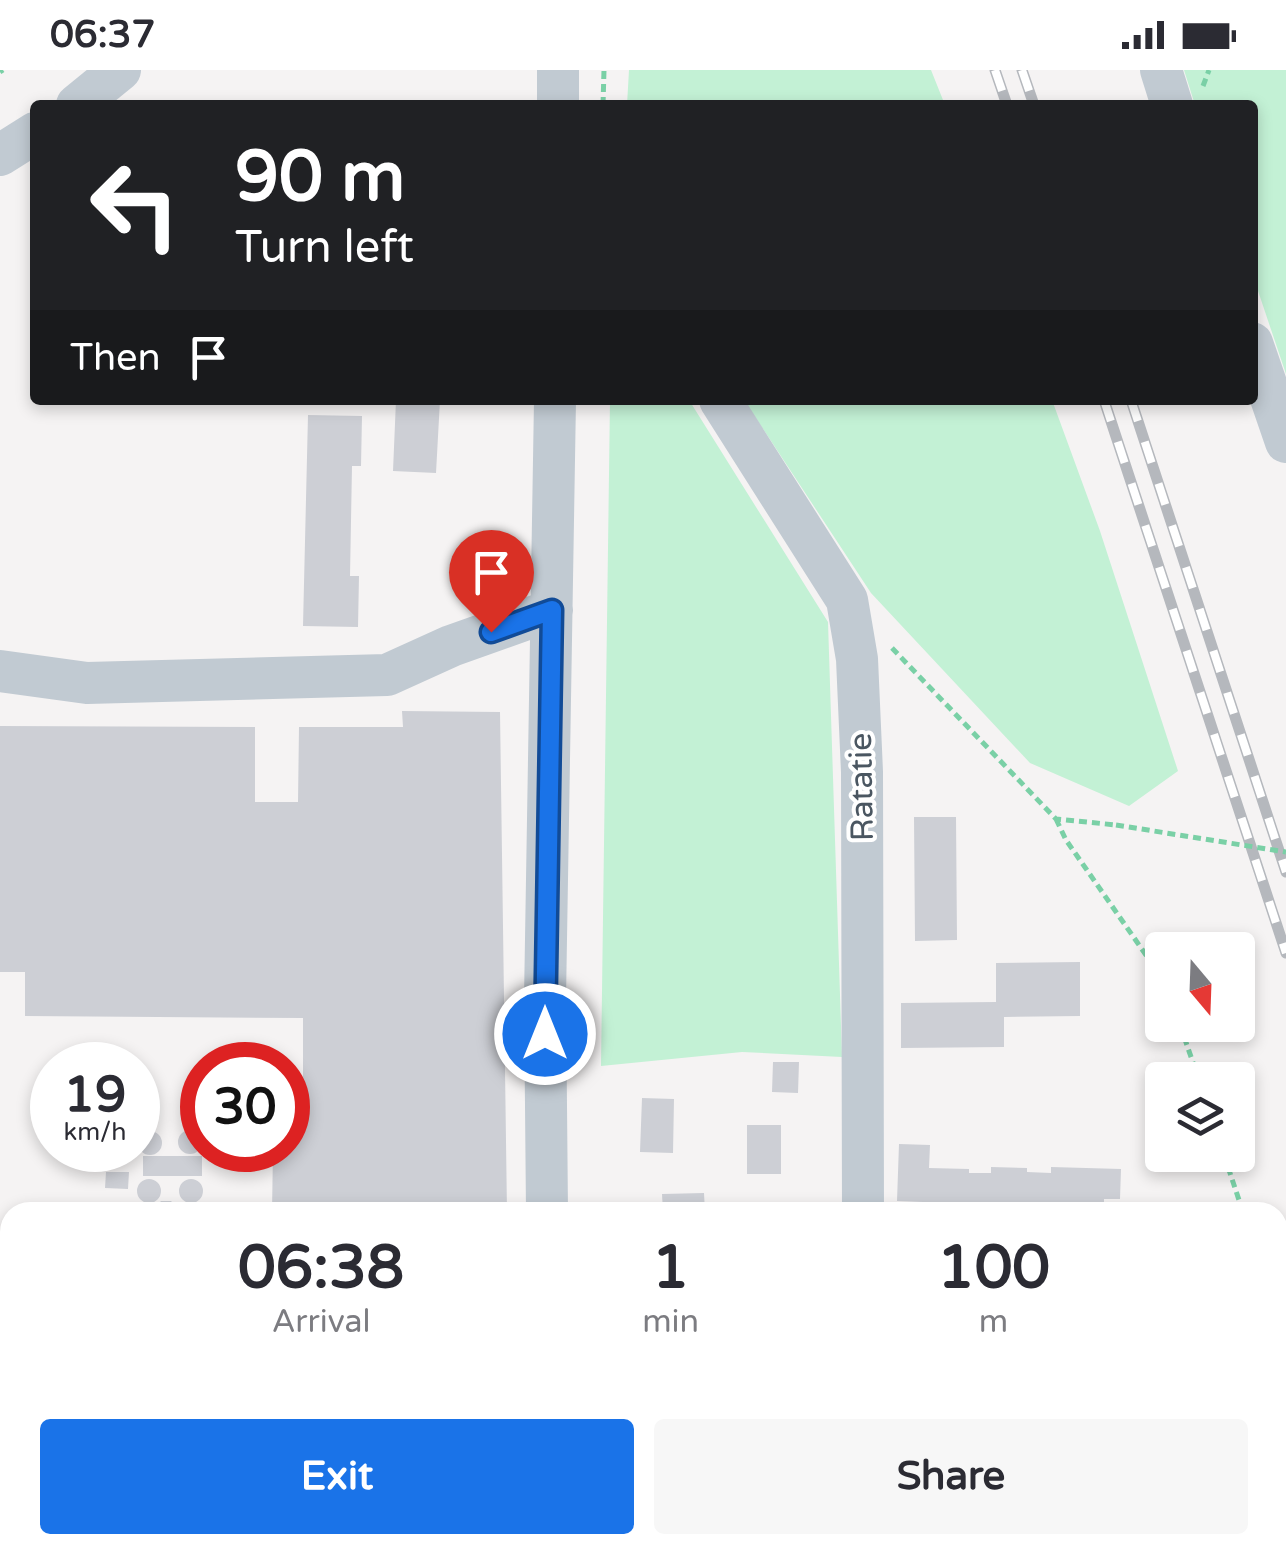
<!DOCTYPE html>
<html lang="en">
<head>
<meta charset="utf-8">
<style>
  body { margin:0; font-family:"Varela Round",sans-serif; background:#f7f7f7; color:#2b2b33; height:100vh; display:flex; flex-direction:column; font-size:38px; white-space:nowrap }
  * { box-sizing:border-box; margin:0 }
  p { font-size:32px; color:#7c7c81 }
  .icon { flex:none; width:55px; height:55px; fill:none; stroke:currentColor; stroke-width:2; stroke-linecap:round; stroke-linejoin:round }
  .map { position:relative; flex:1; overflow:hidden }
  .drawer { position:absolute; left:0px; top:1132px; width:1288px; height:352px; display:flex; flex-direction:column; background:#fff; border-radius:30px 30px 0 0; box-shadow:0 5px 15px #0003 }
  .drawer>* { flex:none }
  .banner { position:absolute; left:30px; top:30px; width:1228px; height:305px; border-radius:10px; box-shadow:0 5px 15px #0003; background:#202124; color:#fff; overflow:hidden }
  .needle { width:65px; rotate:161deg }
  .buttons { position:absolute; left:1145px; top:862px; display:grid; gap:20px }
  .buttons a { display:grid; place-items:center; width:110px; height:110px; border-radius:10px; background:#fff; box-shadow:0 5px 15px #0003; font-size:50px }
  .speed { position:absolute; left:30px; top:972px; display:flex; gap:20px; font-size:50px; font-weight:700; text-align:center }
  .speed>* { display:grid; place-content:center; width:130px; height:130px; border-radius:50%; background:#fff; box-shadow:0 5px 15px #0003; line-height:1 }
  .speed small { font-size:25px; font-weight:400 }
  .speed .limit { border:15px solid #d22; background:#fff; color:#111 }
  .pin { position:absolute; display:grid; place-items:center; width:85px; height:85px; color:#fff; margin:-102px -42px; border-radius:50% 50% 50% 0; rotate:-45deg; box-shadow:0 0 10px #0007 }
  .pin .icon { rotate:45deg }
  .me { position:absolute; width:110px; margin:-55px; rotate:0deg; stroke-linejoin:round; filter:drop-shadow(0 0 8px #0008) }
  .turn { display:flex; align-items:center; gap:35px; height:210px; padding:0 40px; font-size:45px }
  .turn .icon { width:130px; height:130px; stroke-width:2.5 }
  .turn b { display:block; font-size:70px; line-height:85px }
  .then { display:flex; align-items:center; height:95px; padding:0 40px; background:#0003; gap:20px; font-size:38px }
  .eta { display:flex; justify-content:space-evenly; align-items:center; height:170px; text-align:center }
  .eta b { font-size:60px; font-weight:700; line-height:70px }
  .button { display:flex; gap:20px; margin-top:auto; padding:20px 40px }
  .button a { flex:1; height:115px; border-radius:10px; background:#1a73e8; color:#fff; font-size:40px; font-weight:700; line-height:115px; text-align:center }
  .button a+a { background:#f7f7f7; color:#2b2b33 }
  .status { display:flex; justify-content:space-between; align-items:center; height:70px; padding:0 50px; background:#fff; direction:ltr }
  .status svg { height:28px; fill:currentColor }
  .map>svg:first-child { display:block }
</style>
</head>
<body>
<div class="status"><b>06:37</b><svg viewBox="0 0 49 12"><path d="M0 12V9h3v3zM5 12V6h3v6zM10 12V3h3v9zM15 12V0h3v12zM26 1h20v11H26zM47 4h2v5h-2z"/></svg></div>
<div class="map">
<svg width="1286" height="1484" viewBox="0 0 1286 1484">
  <rect width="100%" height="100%" fill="#f5f3f3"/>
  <path fill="#c3f1d5" d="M629,0H931L945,35H627Z
    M1184,0H1286V304L1253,206L1252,35H1195Z
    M610,330H689L828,552L842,987L742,982L601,996Z
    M744,330H1052L1100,461L1178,701L1129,736L1030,693L871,523Z
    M1278,1266L1286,1293V1484H1119V1475H1278Z"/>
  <path fill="#cdcfd5" d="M396,330H440L436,403L393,401Z
    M308,345L362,346L361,396H352L350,506H359L358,557L303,556Z
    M402,641L500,642L507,1142H272L273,1080H288V1035H303V948L25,946V902H0V656L255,657V732H298L299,657H403Z
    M914,747H956L957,870L915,871Z
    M1080,892V946L1004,947V977L901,978V933L996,932V893Z
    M773,992H799L798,1023L772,1022Z
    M642,1028L674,1029L673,1083L640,1082Z
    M747,1055H781V1104H747Z
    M178 1072a12 12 0 1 1 24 0a12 12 0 1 1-24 0Z
    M138 1073a12 12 0 1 1 24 0a12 12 0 1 1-24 0Z
    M899,1074L930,1075L929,1098L969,1099V1103H991V1097L1027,1098V1102L1051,1103V1097L1121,1099L1120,1129H1104V1142H923V1132L897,1131Z
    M143,1086H202V1106H143Z
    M106,1102H129L128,1119L105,1118Z
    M179 1121a12 12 0 1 1 24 0a12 12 0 1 1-24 0Z
    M137 1121a12 12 0 1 1 24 0a12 12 0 1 1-24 0Z
    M704,1123L705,1142H663L662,1124Z
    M161,1131H171L181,1142H151Z
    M36,1475H491L490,1484H36Z
    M694,1475H725V1484H694Z
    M904,1475H944V1484H904Z"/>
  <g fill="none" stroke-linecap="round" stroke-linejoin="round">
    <path stroke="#7ad0a6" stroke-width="5" stroke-dasharray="8 5" stroke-linecap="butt" d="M0,2L3,0
      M1203,16L1209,0
      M603,35L604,0
      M892,578L1056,749L1116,755
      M1056,749L1066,770L1162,908
      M1180,955L1199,1010
      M1224,1085L1243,1142
      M1278,1238L1286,1262"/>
    <path stroke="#c1cad2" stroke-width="42" d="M1161,0L1172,35
      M77,35L120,0
      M558,35V0
      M0,85L35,63
      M1252,273L1286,372
      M720,330L847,530L857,589L862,702L863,1142
      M0,601L87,613L387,605L451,576L552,540
      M547,1142L545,929L555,330
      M557,1475L558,1484
      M865,1475V1484"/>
    <defs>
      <path id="rail" d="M995,0L1007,35
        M1022,0L1034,35
        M1104,330L1286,883
        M1131,330L1286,802"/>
    </defs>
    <use href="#rail" stroke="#b5b8bd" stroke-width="11"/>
    <use href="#rail" stroke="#fff" stroke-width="8" stroke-dasharray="22" stroke-linecap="butt"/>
    <path stroke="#7ad0a6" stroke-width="5" stroke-dasharray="8 5" stroke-linecap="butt" d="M1116,755L1286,782"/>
  </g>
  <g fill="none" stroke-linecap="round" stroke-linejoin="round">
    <defs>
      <path id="route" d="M491,562L552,540L545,964"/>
    </defs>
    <use href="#route" stroke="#114b97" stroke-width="25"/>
    <use href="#route" stroke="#1a73e8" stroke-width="18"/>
  </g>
  <g text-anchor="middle" stroke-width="8" stroke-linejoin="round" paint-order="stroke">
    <g font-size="32" fill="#4a5661" stroke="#fff">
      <text transform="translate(861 717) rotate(-91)" y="11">Ratatie</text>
    </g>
  </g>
</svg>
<div class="buttons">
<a><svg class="needle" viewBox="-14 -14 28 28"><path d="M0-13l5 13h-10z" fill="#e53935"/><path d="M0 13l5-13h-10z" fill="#7c7c81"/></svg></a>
<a><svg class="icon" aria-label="layers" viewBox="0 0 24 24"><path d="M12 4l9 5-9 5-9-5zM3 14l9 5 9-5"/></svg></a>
</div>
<div class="speed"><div>19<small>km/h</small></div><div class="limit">30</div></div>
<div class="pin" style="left:491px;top:562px;background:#d93025"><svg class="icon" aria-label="arrive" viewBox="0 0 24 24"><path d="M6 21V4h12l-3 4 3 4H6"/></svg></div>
<svg class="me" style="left:545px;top:964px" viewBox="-20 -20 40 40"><circle r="17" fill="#1a73e8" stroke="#fff" stroke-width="3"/><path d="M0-11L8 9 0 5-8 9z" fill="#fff"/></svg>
<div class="banner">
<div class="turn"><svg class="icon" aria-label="left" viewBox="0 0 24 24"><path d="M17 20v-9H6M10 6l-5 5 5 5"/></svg><div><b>90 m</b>Turn left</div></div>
<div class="then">Then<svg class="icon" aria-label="arrive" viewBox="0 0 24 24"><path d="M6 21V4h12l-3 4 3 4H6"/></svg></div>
</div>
<section class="drawer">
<div class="eta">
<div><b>06:38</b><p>Arrival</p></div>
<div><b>1</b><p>min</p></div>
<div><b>100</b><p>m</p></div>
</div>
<div class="button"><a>Exit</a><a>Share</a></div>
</section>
</div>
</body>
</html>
